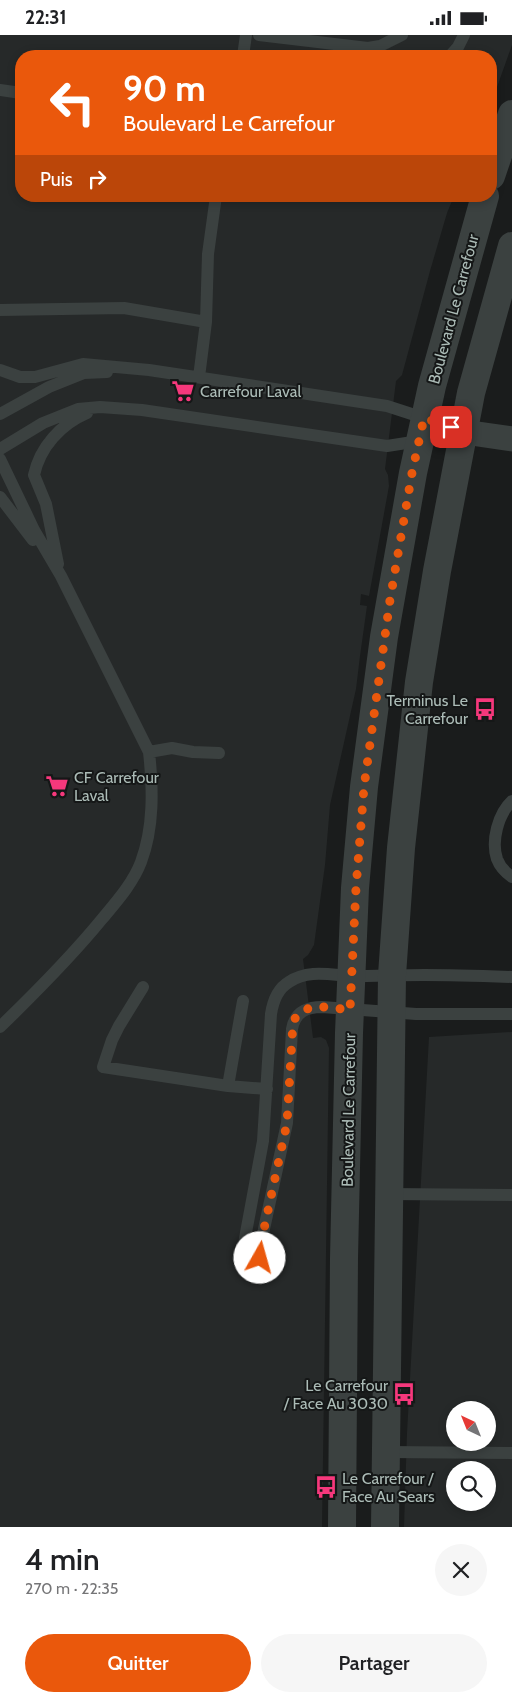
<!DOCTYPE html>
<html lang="fr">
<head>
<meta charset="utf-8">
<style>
  body { margin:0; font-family:Cabin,sans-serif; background:#f6f6f6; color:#202124; height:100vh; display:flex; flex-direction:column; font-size:19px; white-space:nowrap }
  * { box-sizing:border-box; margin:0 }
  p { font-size:16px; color:#757577 }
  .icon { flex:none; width:28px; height:28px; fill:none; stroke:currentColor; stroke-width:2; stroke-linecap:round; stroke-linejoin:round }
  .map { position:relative; height:1492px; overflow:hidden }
  .details { display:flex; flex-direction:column; background:#fff; flex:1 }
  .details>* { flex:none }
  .hud { position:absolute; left:15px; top:15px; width:482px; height:152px; border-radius:20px; box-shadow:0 2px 8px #0003; background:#ea580c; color:#fff; overflow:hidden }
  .needle { width:32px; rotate:317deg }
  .fabs { position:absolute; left:446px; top:1366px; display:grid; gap:10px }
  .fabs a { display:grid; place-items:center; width:50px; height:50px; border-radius:50%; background:#fff; box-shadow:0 2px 8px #0003; font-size:25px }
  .pin { position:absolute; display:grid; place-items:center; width:42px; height:42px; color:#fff; margin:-21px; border-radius:10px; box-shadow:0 2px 8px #0006 }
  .me { position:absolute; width:55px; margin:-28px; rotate:7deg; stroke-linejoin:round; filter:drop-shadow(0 0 4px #0008) }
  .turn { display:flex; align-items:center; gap:18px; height:105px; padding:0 25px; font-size:22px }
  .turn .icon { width:65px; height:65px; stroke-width:2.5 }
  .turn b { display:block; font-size:35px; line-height:42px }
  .then { display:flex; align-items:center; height:48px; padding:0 25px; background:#0003; gap:10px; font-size:19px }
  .round { display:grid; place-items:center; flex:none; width:52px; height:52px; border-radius:26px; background:#f6f6f6 }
  .summary { display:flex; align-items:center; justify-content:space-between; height:85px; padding:0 25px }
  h1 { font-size:30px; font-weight:600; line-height:38px }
  .action { display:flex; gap:10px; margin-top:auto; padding:10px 25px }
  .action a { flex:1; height:58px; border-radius:30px; background:#ea580c; color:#fff; font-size:20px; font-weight:600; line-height:58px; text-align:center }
  .action a+a { background:#f6f6f6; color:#202124 }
  .status { display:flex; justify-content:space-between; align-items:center; height:35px; padding:0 25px; background:#fff; direction:ltr }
  .status svg { height:14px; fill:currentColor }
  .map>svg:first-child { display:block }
</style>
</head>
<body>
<div class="status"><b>22:31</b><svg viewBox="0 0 49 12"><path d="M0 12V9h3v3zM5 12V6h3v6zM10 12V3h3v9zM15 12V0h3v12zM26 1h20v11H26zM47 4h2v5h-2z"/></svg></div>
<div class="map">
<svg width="512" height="1492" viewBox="0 0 512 1492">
  <rect width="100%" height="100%" fill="#1a1c1c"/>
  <path fill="#262929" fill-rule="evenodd" d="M0,0H512V10L491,69V21H21V161H454L447,178L430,236L402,340L396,346L385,434L388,440L389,451L369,561L361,559L360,570L367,571L360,621L356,654L330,770L325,830L314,910L308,920L303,924L313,1003L321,1002L326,1005L329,1013L322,1492H0Z
    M512,997V1492H404L407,1398L429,1002ZM455,1375H488V1408H455ZM455,1435H488V1468H455Z"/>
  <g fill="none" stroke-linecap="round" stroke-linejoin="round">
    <path stroke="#3b4140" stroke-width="12" d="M259,0L368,13L380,11L402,0
      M243,21L246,0
      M450,21L458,12L464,0
      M0,55L21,58
      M0,275L124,273L206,287
      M0,335L20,342H35L83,329L149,335L387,371L424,383
      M199,342L206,287L208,219L216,161
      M0,379L49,352L84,338L107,337
      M0,414L43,388L78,374L100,372L142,375L387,411L419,406
      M0,424L34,495L61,541L149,717C153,754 154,792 141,827C133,848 117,866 102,884C71,922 35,958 0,992
      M0,462L33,505
      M58,529L46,469L34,440C40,412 61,389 87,378
      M149,717L172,713L193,717L219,718
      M512,766C498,779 491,806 497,824C500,832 506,838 512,842
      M143,952L119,991L112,1005L103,1032L228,1051
      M243,966L228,1051L267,1054
      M388,1159L512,1160
      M242,1231L245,1203L263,1106L271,979C273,966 277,954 289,947C308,934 331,940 352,941C376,941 400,940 424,940C454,940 483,941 512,942
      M259,1233L264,1194L287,1088L292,994C295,977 306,972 322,972L416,979H512
      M386,1417L512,1418"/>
    <path stroke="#3b4140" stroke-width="25" d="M424,383L464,397L512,404"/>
    <path stroke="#3b4140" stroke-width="28" d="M491,141L512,79
      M342,1492L344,1223L349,998L355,853L364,752L384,602L413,438L432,351L485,161
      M385,1492L392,940L401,813L419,647L437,536L471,358L512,211"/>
  </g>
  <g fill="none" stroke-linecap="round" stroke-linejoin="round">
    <path stroke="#ea580c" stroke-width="9" stroke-dasharray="0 16.2" d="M260,1223L264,1194L287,1088L293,987C304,965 330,973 350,975L356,853L364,752L390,565L412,438L424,383L451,392"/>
  </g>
  <defs>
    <symbol id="supermarket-bare" viewBox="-9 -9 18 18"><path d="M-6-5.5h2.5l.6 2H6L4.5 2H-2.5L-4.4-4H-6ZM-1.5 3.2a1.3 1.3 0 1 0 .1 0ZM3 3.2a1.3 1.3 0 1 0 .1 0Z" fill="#f6387c" stroke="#151717" stroke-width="2.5" paint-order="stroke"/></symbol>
    <symbol id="bus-bare" viewBox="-9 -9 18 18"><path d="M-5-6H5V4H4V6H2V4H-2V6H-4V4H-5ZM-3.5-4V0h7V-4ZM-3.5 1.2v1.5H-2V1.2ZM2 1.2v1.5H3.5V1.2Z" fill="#f6387c" stroke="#151717" stroke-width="2.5" paint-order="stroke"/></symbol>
  </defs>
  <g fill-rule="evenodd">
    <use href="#supermarket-bare" x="167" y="340" width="32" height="32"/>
    <use href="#bus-bare" x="469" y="658" width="32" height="32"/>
    <use href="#supermarket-bare" x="41" y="735" width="32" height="32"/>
    <use href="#bus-bare" x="388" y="1343" width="32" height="32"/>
    <use href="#bus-bare" x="310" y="1436" width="32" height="32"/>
  </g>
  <g text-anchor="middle" stroke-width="4" stroke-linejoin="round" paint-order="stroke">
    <g font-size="16" fill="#acbcb7" stroke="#151717">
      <text transform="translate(453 274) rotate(-75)" y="6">Boulevard Le Carrefour</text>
      <text transform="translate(348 1075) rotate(-89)" y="6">Boulevard Le Carrefour</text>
    </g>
    <g font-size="16" fill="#acbcb7" stroke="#151717" text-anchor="start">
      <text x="200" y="362">Carrefour Laval</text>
      <text x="468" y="671" text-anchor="end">Terminus Le<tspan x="468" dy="18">Carrefour</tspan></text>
      <text x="74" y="748">CF Carrefour<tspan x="74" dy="18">Laval</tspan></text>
      <text x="388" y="1356" text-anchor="end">Le Carrefour<tspan x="388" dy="18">/ Face Au 3030</tspan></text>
      <text x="342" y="1449">Le Carrefour /<tspan x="342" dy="18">Face Au Sears</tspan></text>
    </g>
  </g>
</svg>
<div class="fabs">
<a><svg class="needle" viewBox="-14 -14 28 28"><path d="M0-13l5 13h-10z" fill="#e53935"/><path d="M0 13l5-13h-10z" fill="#757577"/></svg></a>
<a><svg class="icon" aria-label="search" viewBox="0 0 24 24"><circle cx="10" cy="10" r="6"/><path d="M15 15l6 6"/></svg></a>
</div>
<div class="pin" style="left:451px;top:392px;background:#d93025"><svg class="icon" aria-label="arrive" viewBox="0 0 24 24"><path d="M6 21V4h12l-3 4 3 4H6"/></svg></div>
<svg class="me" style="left:260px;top:1223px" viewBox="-20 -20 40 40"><circle r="19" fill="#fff"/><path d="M0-13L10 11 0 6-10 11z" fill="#ea580c"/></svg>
<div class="hud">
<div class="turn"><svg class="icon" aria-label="left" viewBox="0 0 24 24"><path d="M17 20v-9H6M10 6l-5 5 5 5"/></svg><div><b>90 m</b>Boulevard Le Carrefour</div></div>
<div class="then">Puis<svg class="icon" aria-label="right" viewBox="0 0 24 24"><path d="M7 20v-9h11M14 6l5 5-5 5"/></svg></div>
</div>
</div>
<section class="details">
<div class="summary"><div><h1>4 min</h1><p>270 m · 22:35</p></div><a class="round"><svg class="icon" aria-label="close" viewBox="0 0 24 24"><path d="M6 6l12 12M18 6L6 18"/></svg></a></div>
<div class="action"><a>Quitter</a><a>Partager</a></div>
</section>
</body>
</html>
